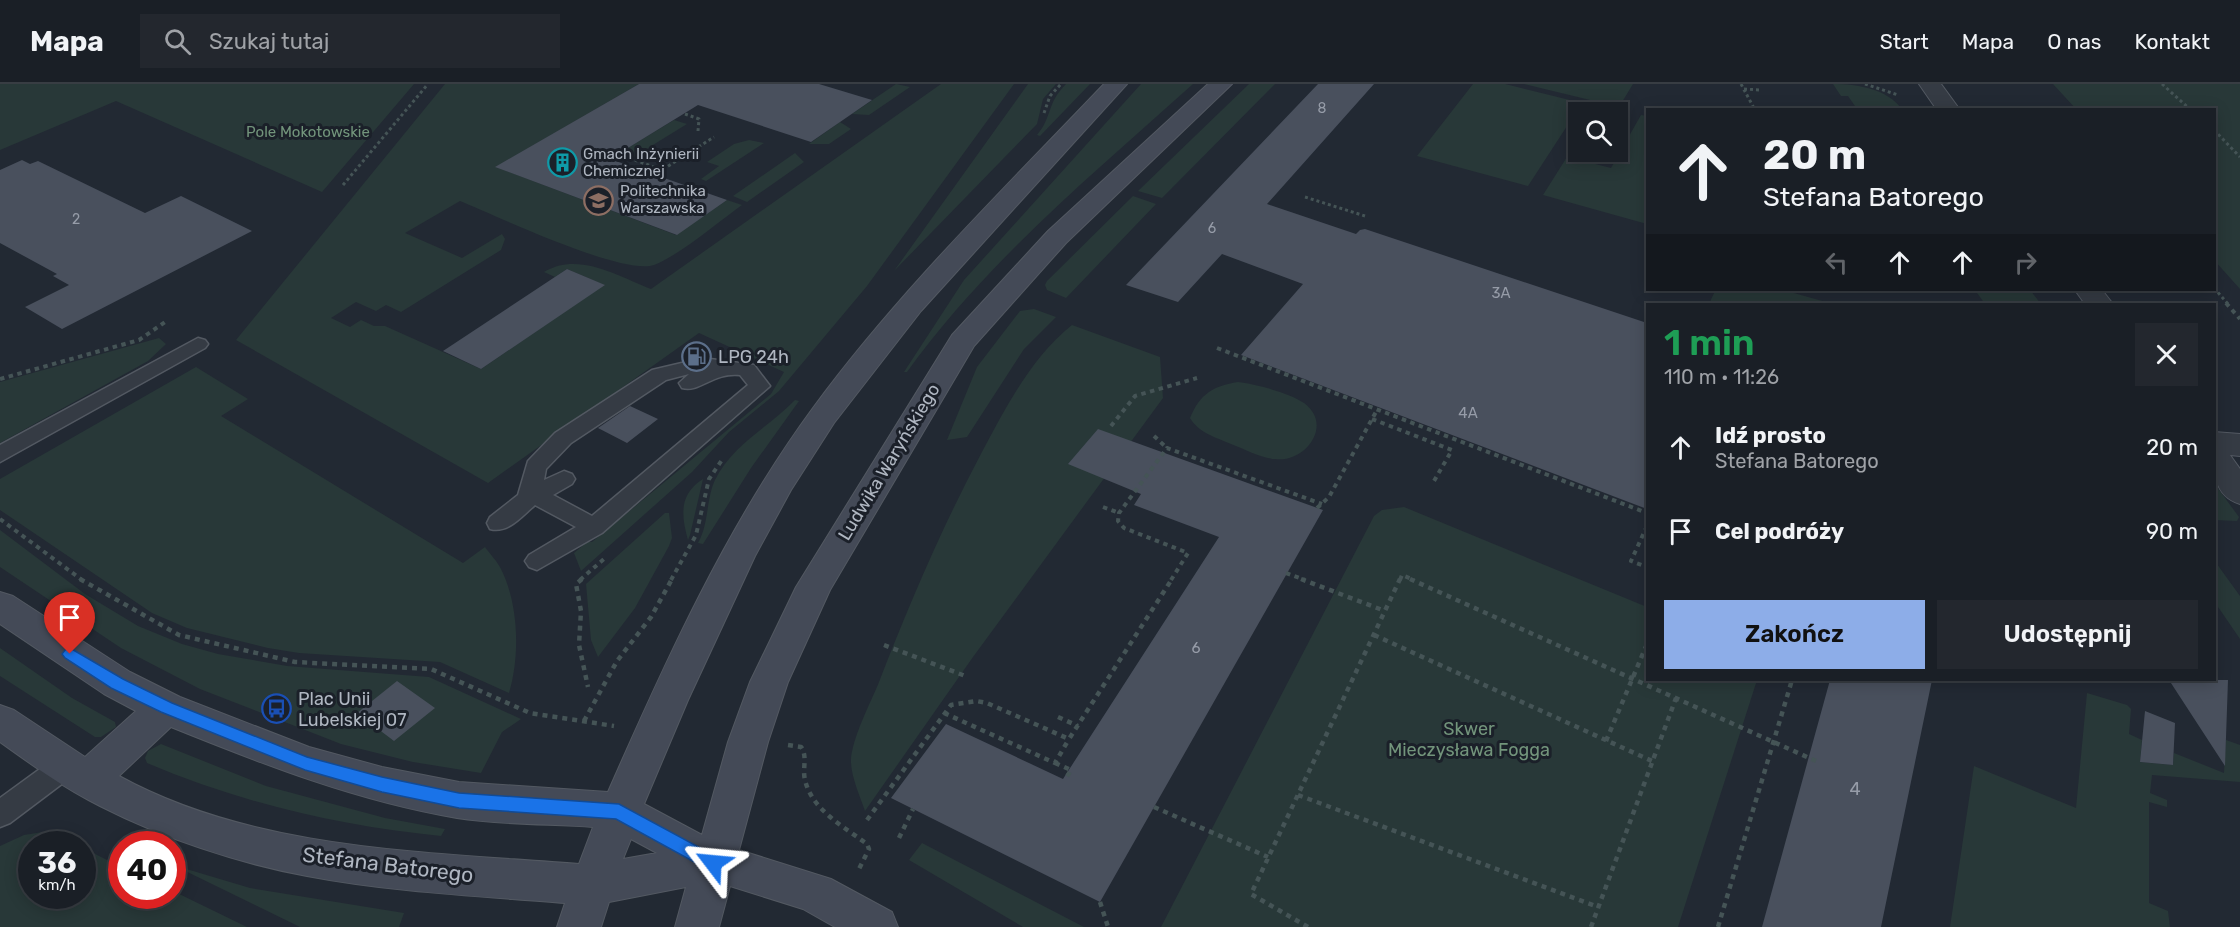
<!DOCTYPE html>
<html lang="pl">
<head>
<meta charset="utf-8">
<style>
  body { margin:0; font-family:Rubik,sans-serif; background:#23272e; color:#f1f3f6; height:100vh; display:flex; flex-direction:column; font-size:22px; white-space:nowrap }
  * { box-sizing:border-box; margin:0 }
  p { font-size:20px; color:#9fa2a7 }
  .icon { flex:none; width:33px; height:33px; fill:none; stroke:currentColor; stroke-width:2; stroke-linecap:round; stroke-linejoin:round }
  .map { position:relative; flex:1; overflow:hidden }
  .drawer { position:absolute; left:1646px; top:219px; width:570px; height:378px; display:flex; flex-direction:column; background:#1a1f26; border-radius:0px; box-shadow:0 3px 15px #0003,0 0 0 2px #383d43 }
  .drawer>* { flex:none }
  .top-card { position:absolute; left:1646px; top:24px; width:570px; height:183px; border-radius:0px; box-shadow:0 3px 15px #0003,0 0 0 2px #383d43; background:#1a1f26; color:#f1f3f6; overflow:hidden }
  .buttons { position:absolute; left:1568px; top:18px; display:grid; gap:12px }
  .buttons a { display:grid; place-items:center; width:60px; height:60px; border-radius:0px; background:#1a1f26; box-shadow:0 3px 15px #0003,0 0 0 2px #383d43; font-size:30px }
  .speed { position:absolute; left:18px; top:747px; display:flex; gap:12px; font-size:30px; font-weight:700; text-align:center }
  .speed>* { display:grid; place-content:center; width:78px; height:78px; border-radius:50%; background:#1a1f26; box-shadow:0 3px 15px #0003,0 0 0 2px #383d43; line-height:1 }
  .speed small { font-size:15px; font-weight:400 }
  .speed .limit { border:9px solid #d22; background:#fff; color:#111 }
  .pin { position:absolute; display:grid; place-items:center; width:51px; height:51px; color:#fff; margin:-62px -26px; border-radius:50% 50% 50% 0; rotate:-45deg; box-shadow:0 0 6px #0007 }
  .pin .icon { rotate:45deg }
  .me { position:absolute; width:66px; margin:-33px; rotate:299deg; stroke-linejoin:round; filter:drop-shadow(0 0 4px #0008) }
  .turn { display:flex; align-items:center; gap:21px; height:126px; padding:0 18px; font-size:27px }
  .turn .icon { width:78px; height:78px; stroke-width:2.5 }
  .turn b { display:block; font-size:42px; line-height:51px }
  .lanes { display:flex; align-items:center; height:57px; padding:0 18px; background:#0003; justify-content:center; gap:30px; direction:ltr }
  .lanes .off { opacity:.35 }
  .round { display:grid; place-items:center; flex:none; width:63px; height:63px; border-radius:0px; background:#23272e }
  .headline { display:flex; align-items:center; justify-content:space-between; height:102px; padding:0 18px }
  h1 { font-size:36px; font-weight:600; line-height:45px; color:#1e9e55 }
  .cta { display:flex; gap:12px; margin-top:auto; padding:12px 18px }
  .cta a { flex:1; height:69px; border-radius:0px; background:#8dade8; color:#111; font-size:24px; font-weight:600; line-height:69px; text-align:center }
  .cta a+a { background:#23272e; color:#f1f3f6 }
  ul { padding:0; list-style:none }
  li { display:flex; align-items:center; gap:18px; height:84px; padding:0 18px }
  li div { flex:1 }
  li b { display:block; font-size:22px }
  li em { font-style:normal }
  header { display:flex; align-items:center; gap:36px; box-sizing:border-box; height:84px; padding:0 30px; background:#1a1f26; border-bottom:2px solid #383d43 }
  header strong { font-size:28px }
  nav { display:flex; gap:33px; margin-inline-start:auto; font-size:21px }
  .search { width:420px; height:54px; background:#23272e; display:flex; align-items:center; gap:15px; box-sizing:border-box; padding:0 21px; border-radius:0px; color:#9fa2a7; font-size:22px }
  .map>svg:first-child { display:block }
</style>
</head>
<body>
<header>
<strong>Mapa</strong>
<div class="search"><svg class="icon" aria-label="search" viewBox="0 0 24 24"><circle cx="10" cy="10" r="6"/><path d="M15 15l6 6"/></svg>Szukaj tutaj</div>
<nav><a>Start</a><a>Mapa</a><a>O nas</a><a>Kontakt</a></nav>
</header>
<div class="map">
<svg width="2240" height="843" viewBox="0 0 2240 843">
  <rect width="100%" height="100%" fill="#222933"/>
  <path fill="#283838" d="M0,0H414L322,108L116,17L0,66Z
    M445,0H639L496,83L676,151L727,116L742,121C718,138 680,171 654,181C623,192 497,132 460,117L405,149L462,174L502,150L505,155L501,166L401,228L386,221L376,227L356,218L331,234L350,243L361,236L374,242H385L481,285L604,201L567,185L555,193L544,188C578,167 618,192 651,205L941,0H1014L867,202L779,307L729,348L692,388L581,487L574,469L587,458H592L771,310L784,288L699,249L488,399L236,256Z
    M896,0L910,3L869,31L852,30Z
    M1028,0H1056L1043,15L1037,40L894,187Z
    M1066,0H1090L1040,52L1037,51C1053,32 1046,20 1066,0Z
    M1141,0H1193C1093,90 986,178 907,288H904L964,196Z
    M1249,0H1275L1162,114L1138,107Z
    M1473,0H1505L1582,19L1528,102L1417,72Z
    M1524,0H1633L1619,23Z
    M1833,0C1858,0 1887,5 1902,25H1857L1848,12H1841Z
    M2053,0H2240V205L2214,176V26L2076,25Z
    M1641,31L1647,32V140L1543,111L1567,73L1611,84Z
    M674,36L687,40L648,64L662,70L650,78L621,68Z
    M840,38L851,45L829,60H809Z
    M749,56L764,59L706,97L701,95L719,82L707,78L734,60Z
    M795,69L804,78L747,118L733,112Z
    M1133,112L1156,120L1066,214L1047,206L1045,201L1047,197Z
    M1711,206H1783L1833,220H1709L1715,207Z
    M1975,206H2030L2041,220H1985Z
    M1034,225L1056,233L1024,265L967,353L947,356L977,283L1020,227Z
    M1072,241L1160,273L1163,314L973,573L865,727C860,712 852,695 851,679C850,658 871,618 879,598C910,518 943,441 983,366C1007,321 1032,273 1072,241Z
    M159,254L166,260L148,277L0,359V298Z
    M196,283L248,315L221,332L463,479L485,463C490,470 497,477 501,485C519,521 520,572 509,609L440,578L299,569L268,564L187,544L152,529L0,426V395Z
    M1238,298C1255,300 1290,309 1304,319C1334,341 1305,379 1275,375C1260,374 1245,365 1231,360C1215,353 1199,349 1190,334C1200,310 1213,302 1238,298Z
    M795,316L799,317L751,384L703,460L698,459C709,440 706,415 715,396C732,361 769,343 795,316Z
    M703,395L690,451L688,456C681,431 679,410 703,395Z
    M2214,399L2239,433L2237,437L2214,436Z
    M1404,423L1647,523V596H1757L1678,843H1161L1374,432L1382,426Z
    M665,429H669L672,454L669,462L635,524L598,573L591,556L586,500Z
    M0,446L85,510L138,542L182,560L218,570L287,582L429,593L521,635L502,648L481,689L413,678L341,660L200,605L121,564L0,483Z
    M2214,476L2240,512V555L2214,517Z
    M0,564L72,614L115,638L116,643L101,653H95L0,592Z
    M2087,609L2127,621L2131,625L2129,650L2142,656L2140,678L2173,681L2174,669L2224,689L2226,656L2240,661V698L2152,691L2150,709L2167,716V723L2149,718V819L2168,827L2170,843H1950L1974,682L2076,724Z
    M161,660L266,702L385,734L445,745L441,752C340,742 241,719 147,679L145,674L148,667Z
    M43,748L75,760H32V812H82L83,764L121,783L122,812H172L173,807L247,843H0V762L24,751Z
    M922,759L1084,843H1023L909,776Z
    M173,781L250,804L404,829L399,843H300Z"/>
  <path fill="#49505d" d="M639,0H819L872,16L811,58L698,21L610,75L727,116L677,151L495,83Z
    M1318,0H1374L1267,120L1356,150L1360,146L1365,145L1647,239V425L1241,271L1303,200L1222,170L1178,218L1126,201Z
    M22,76L30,80L38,77L145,129L181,112L252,147L62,245L25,223L69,201L53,192L57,190L0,159V86Z
    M567,185L605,201L481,285L443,267Z
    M630,322L658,335L627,359L598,344Z
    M1098,345L1323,426L1100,818L891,714L946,640L1063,695L1219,453L1134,421L1141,410L1068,380Z
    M1830,596H1932L1881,843H1762Z
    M2169,596H2228L2225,682Z
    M397,597L435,624L394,657L357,629Z
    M2145,627L2175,639L2173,681L2140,678Z"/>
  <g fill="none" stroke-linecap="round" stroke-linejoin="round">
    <defs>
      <path id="lane" d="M198,254L205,256L208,260L205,264L0,378V361Z
        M703,274L754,281L770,302L602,449L537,486L529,483L525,477L529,471L576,443L535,421C522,432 508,450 490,445L487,439L490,433L518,411L528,377L555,349L652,286ZM689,290L679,299L682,304C700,309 713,288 740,291L748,301L592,432L553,411L572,400L575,395L572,390L564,387L544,396L546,385L571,359L666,296Z
        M65,670L75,674L79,682L75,690L10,739L0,743V714L55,674Z"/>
      <path id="street" d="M1919,0H1941L1960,26H1937Z
        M2075,206H2102L2113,220H2085Z
        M2214,348L2240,350V372L2230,371L2240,385V420C2208,410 2214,376 2214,348Z"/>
      <path id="secondary" d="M1104,0H1127L921,227L834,339L791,406L755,472L688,616L644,720L702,751L728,658L750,598L796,503L952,251L1048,147L1208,0H1232L1066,159L974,262L830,506L788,598L768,658L739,766L831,795L892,828L898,843H835L803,825L730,802L719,843H675L686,803L609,818L601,843H557L565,819C479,812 391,808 307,792C237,779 163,754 100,722C64,704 32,681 0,658V621L14,626L85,673L136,627L104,610L0,540V508L13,512L130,588L180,613L309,663L382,683L459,698L608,708C666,576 727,441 813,324C899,207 1004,105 1104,0ZM171,643C265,681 357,717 457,734C502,741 549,740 593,743L579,780C428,768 255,767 119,692ZM631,755L657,769L623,775Z"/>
    </defs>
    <use href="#lane" stroke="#535962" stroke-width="3"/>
    <use href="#street" stroke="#535962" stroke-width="2"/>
    <use href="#secondary" stroke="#535962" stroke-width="2"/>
    <path stroke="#455456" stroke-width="3" stroke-dasharray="3 3" stroke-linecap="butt" d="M1741,0L1755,26
      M1865,0L1898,11
      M2162,0L2191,26
      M1744,5L1760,6
      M1044,29L1050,12L1061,0
      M685,30L699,35L698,47
      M2214,46L2240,73
      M618,70L662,86L714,53
      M343,101L428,0
      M1305,113L1365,132
      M2214,204L2228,220"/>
    <path stroke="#455456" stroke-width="4" stroke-dasharray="4.5 4.5" stroke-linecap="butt" d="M2226,219L2240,235
      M1217,264L1647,429
      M0,295L139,256L168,236
      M1372,335L1452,366L1434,397
      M1111,342L1135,312L1197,294
      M1154,352L1167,364
      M1103,423L1119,429
      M1317,424L1329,413L1377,326
      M0,435L82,496
      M1647,442L1631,477L1647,483
      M1286,489L1305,496
      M580,496L605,474
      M671,496L696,451L709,395L722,376
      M1171,496L1188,469L1124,444L1118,437L1119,429L1167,364L1322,420
      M1400,496L1402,491L1414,496"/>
    <path stroke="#455456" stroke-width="4.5" stroke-dasharray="5 5" stroke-linecap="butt" d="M80,495L179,551L295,578L431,585L530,629L614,642
      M582,495L576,500L581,527L579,561L588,603
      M1301,495L1385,527
      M1410,495L1816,677
      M1374,551L1652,677
      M884,561L968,593
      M944,629L1055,679L1069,655
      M1058,633L1078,642
      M584,637L617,577L651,533L672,495
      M1606,657L1647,560
      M788,661L801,663C808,672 802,685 805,696C812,726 843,742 867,760L869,765L858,787
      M1055,679L1071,686L1065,696
      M1298,711L1598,823
      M1154,723L1268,773
      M867,736L951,621L976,617L987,619L1069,655L1172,495
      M899,754L913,725
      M1100,818L1108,843
      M1308,843L1251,810L1400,495
      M1591,843L1676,614
      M1718,843L1792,596"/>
    <use href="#lane" fill="#353b44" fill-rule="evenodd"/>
    <use href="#street" fill="#353b44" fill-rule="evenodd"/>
    <use href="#secondary" fill="#444a57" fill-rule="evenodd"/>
  </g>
  <path fill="#1a73e8" stroke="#114b97" stroke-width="1.5" d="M70,564L123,595L172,619L307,673L382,693L459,709L619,720L719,774L722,779L719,785L713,787L707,785L616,735L459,724L382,708L305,686L161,628L111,604L65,574L62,570L65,566Z"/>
  <defs>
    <symbol id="building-ring" viewBox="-11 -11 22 22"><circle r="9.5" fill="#1b2029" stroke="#0f9aa8" stroke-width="1.5"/><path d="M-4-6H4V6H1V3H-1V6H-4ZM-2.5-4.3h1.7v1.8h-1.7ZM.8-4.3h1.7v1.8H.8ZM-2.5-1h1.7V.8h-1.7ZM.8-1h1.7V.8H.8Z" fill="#0f9aa8"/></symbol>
    <symbol id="university-ring" viewBox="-11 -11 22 22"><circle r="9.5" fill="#1b2029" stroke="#8d6e63" stroke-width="1.5"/><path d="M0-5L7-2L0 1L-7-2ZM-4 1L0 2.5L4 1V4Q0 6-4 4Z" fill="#8d6e63"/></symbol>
    <symbol id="fuel-ring" viewBox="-11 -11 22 22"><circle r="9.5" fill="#1b2029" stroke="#5c6f8a" stroke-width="1.5"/><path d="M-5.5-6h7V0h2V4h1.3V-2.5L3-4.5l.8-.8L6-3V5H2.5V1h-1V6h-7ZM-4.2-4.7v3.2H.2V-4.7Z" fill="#5c6f8a"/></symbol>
    <symbol id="bus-ring" viewBox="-11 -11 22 22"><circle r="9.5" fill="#1b2029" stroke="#1a4fb4" stroke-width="1.5"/><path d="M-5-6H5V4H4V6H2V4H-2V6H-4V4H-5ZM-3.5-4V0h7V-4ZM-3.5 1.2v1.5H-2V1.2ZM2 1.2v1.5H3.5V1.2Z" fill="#1a4fb4"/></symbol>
  </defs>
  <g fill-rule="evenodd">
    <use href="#building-ring" x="546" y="62" width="33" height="33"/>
    <use href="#university-ring" x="582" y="100" width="33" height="33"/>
    <use href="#fuel-ring" x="680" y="256" width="33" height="33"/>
    <use href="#bus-ring" x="260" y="608" width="33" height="33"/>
  </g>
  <g text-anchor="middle" stroke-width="6" stroke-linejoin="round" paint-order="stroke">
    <g font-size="14" fill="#969ca8">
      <text x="1322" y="29">8</text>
      <text x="76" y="140">2</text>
      <text x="1212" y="149">6</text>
    </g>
    <g font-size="15" fill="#72947b" stroke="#1b2029">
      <text x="308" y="53">Pole Mokotowskie</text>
    </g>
    <g font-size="15" fill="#afb6c1" stroke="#1b2029" text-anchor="start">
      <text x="583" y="75">Gmach Inżynierii<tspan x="583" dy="17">Chemicznej</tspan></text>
      <text x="620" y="112">Politechnika<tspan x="620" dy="17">Warszawska</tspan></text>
    </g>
    <g font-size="15" fill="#969ca8">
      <text x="1501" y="214">3A</text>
      <text x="1468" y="334">4A</text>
      <text x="1196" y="569">6</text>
    </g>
    <g font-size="18" fill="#afb6c1" stroke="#1b2029" text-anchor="start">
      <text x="718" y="279">LPG 24h</text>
      <text x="298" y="621">Plac Unii<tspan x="298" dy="21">Lubelskiej 07</tspan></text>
    </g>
    <g font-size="18" fill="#afb6c1" stroke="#1b2029">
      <text transform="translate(889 378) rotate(-59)" y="6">Ludwika Waryńskiego</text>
    </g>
    <g font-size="18" fill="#72947b" stroke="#1b2029">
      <text x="1469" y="651">Skwer<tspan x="1469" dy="21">Mieczysława Fogga</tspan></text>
    </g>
    <g font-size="18" fill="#969ca8">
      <text x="1855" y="711">4</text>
    </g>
    <g font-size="21" fill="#afb6c1" stroke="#1b2029">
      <text transform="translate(388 781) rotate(7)" y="7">Stefana Batorego</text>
    </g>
  </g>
</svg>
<div class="buttons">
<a><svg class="icon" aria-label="search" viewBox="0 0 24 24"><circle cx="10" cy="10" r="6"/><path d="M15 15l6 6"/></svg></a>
</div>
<div class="speed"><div>36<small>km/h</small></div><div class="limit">40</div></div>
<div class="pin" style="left:70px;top:570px;background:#d93025"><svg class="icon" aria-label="arrive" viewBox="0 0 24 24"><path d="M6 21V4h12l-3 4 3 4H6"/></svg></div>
<svg class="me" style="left:713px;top:779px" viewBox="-20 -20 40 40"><path d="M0-17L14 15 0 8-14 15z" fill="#1a73e8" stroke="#fff" stroke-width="4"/></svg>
<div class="top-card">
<div class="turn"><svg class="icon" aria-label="ahead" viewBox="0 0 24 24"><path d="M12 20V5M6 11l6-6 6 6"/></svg><div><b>20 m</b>Stefana Batorego</div></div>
<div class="lanes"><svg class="icon off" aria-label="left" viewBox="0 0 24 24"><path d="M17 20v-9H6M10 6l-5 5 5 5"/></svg><svg class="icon" aria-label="ahead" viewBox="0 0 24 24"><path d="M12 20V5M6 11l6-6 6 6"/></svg><svg class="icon" aria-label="ahead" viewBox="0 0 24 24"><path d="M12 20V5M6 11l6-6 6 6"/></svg><svg class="icon off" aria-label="right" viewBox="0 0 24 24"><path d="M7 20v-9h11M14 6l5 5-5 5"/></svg></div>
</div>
<section class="drawer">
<div class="headline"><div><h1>1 min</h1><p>110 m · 11:26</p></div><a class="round"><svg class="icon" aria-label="close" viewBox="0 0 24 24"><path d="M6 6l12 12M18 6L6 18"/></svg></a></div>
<ul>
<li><svg class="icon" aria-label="ahead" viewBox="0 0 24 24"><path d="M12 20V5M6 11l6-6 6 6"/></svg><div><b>Idź prosto</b><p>Stefana Batorego</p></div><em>20 m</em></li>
<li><svg class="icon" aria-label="arrive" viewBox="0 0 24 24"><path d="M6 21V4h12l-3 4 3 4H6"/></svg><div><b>Cel podróży</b></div><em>90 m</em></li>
</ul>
<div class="cta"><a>Zakończ</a><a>Udostępnij</a></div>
</section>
</div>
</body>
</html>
